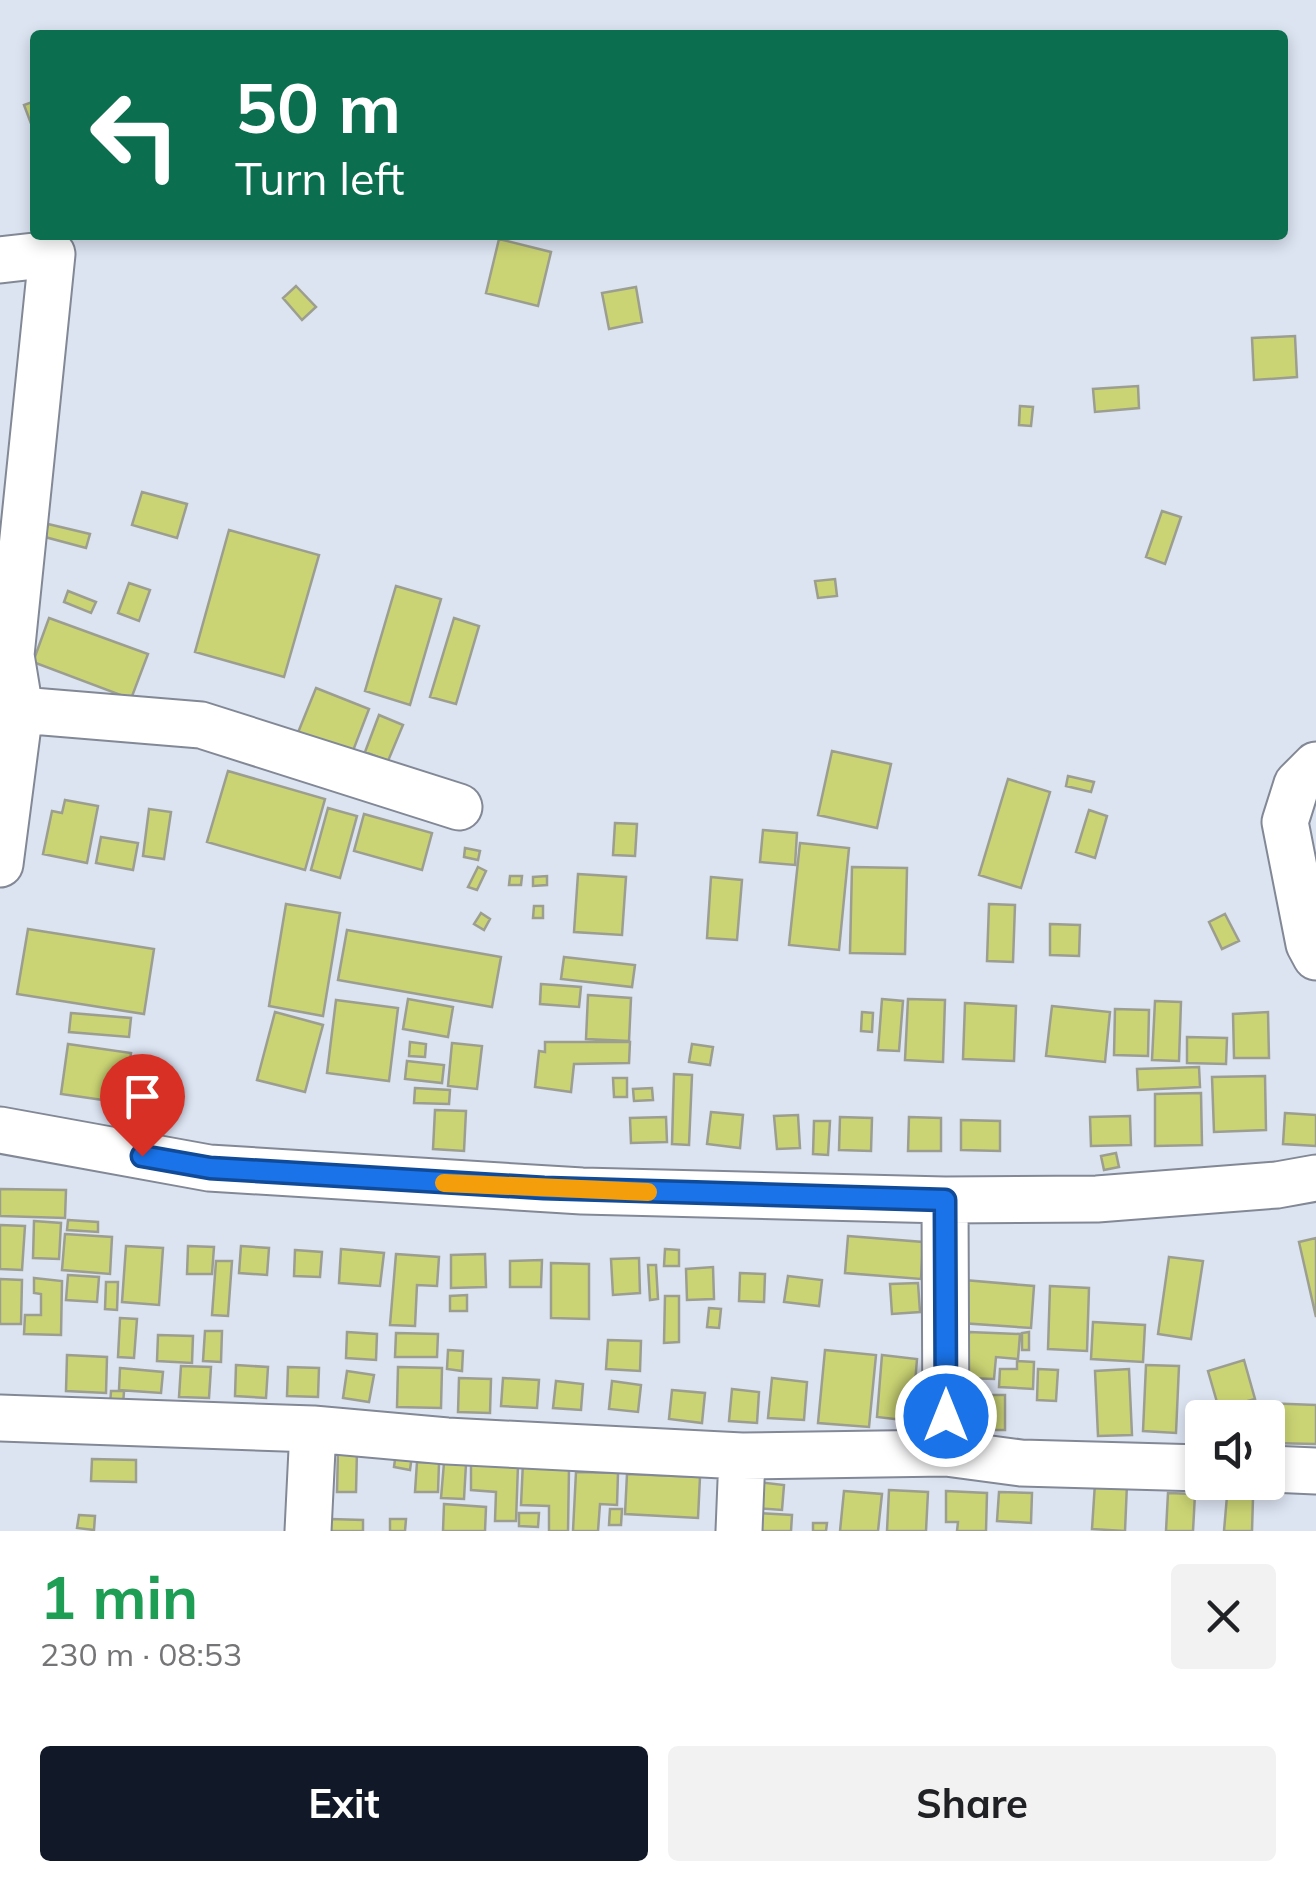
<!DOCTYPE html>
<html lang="en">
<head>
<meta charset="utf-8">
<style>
  body { margin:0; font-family:Mulish,sans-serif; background:#f2f2f2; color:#202124; height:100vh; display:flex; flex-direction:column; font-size:38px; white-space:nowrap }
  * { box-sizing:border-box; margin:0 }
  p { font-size:32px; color:#757577 }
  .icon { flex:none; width:55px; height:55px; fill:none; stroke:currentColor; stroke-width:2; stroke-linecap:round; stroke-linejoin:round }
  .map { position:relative; height:1531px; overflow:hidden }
  .sheet { display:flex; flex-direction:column; background:#fff; flex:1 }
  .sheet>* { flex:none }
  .top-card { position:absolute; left:30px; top:30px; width:1258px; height:210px; border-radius:10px; box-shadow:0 5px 15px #0003; background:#0b6e4f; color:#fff; overflow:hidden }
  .buttons { position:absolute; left:1185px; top:1400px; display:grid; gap:20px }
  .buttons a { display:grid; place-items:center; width:100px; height:100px; border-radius:10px; background:#fff; box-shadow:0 5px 15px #0003; font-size:50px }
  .pin { position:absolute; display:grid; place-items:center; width:85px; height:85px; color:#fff; margin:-102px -42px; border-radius:50% 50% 50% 0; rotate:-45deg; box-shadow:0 0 10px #0007 }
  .pin .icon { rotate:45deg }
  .me { position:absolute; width:110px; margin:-55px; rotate:0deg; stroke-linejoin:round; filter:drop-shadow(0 0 8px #0008) }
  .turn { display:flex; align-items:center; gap:35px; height:210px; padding:0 40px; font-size:45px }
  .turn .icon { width:130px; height:130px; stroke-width:2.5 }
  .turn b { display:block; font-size:70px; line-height:85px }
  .round { display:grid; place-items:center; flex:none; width:105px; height:105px; border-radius:10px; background:#f2f2f2 }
  .overview { display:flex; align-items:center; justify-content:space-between; height:170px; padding:0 40px }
  h1 { font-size:60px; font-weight:700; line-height:75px; color:#1e9e55 }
  .button { display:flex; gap:20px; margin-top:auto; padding:20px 40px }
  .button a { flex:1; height:115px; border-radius:10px; background:#111827; color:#fff; font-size:40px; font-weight:700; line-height:115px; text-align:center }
  .button a+a { background:#f2f2f2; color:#202124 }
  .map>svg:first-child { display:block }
</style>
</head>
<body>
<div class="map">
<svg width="1316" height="1531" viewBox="0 0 1316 1531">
  <rect width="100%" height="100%" fill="#dce3f1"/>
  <path fill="#cbd474" stroke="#9c9e8f" stroke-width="2.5" d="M35,101V134L24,105Z
    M499,239L551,252L538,306L486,293Z
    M296,286L316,307L302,320L283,298Z
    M636,287L642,322L609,329L602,293Z
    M1295,336L1297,377L1254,380L1252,338Z
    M1138,386L1139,408L1095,412L1093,389Z
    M1020,406L1033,407L1031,426L1019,425Z
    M142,492L187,504L177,538L132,525Z
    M1162,511L1181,517L1165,564L1146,557Z
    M48,524L90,534L86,548L45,537Z
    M229,530L319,555L284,677L195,652Z
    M835,579L837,596L818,598L815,581Z
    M129,583L150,590L139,621L118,613Z
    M396,586L441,599L410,705L365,691Z
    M68,591L96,602L91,613L64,602Z
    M49,618L148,654L131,699L33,662Z
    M454,618L479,626L456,704L430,697Z
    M316,688L369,709L351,756L297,735Z
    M379,715L403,725L388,761L365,752Z
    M832,751L891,764L877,828L818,815Z
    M228,771L325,799L305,870L207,842Z
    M1068,776L1094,782L1091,792L1066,786Z
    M1008,779L1050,792L1021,888L979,875Z
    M65,800L98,806L87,863L43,854L52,811L62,813Z
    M328,808L357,816L340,878L311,870Z
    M149,809L171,812L164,859L143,856Z
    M1089,810L1107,816L1095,858L1076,852Z
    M364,814L432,833L422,870L354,851Z
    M615,823L637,824L635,856L613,855Z
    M763,830L797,833L795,865L760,862Z
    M101,837L138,843L133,870L96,863Z
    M800,843L849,848L839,950L789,945Z
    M465,848L480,851L478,860L464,857Z
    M478,867L486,871L477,890L468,887Z
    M852,867L907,868L905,954L850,953Z
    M578,874L626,877L622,935L574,932Z
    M510,876H522L521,885H509Z
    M547,876V885L533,886V877Z
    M711,877L742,880L737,940L707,938Z
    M286,904L340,913L323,1016L269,1006Z
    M989,904L1015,905L1013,962L987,961Z
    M534,906H543V918H533Z
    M481,913L490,919L484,930L474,924Z
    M1225,914L1239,941L1222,949L1209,922Z
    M1050,924L1080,925L1079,956L1050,955Z
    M28,929L154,949L144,1014L17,994Z
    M347,930L501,957L492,1007L338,980Z
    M564,957L635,965L632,987L561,979Z
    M541,984L581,987L579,1007L540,1004Z
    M588,995L631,998L629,1041L586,1039Z
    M408,999L453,1007L448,1037L403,1029Z
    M882,999L903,1001L899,1051L878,1050Z
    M908,999L945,1000L943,1062L905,1060Z
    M336,1000L398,1008L389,1081L327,1073Z
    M1155,1001L1181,1002L1179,1061L1152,1060Z
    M965,1003L1016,1006L1014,1061L963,1059Z
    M1052,1006L1110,1012L1105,1062L1046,1056Z
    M1115,1009L1149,1010L1148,1056L1114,1055Z
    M275,1012L323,1025L305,1092L257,1080Z
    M862,1012L873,1013L872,1032L861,1031Z
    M1268,1012L1269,1058H1234L1233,1014Z
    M71,1013L131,1018L129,1037L69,1032Z
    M1187,1037L1227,1038L1226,1064L1187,1063Z
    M410,1042L426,1044L425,1057L409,1056Z
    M545,1042H630L629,1063L574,1064L571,1092L535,1087L539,1051L545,1052Z
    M452,1043L482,1046L477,1089L448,1086Z
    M68,1044L131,1053L124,1103L61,1094Z
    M692,1044L713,1047L710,1065L689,1062Z
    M407,1061L444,1065L442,1083L405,1079Z
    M1199,1067L1200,1087L1138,1090L1137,1069Z
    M674,1074L692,1075L689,1145L672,1144Z
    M1265,1076L1266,1130L1214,1132L1212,1077Z
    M613,1078H627V1097H614Z
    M415,1088L450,1090L449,1104L414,1103Z
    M652,1088L653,1100L634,1101L633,1089Z
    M1201,1093L1202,1145L1155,1146V1094Z
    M435,1110L466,1111L464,1151L433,1149Z
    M711,1112L743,1115L740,1148L707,1144Z
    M1285,1113L1316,1115V1146L1283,1144Z
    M798,1115L800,1148L777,1149L774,1116Z
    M1130,1116L1131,1145L1091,1146L1090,1117Z
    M666,1117L667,1142L631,1143L630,1118Z
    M840,1117L872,1118L871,1151L839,1150Z
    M909,1117L941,1118V1151H908Z
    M961,1120L1000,1121V1151L961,1150Z
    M814,1121H830L828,1155L813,1154Z
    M1116,1153L1119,1167L1104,1170L1101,1156Z
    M0,1189L66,1190L65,1218L0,1216Z
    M68,1220L98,1222V1232L67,1230Z
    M34,1221L61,1223L59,1259L33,1258Z
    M0,1225L25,1226L22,1270L0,1269Z
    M65,1234L112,1237L110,1274L62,1270Z
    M848,1236L923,1242L921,1279L845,1273Z
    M1316,1238V1317L1299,1242Z
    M126,1246L163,1248L159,1305L122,1302Z
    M188,1246L214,1247L212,1274H187Z
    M241,1246L269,1248L267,1275L239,1273Z
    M341,1249L384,1253L380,1286L339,1283Z
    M665,1249L679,1250V1266H664Z
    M295,1250L322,1252L320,1277L294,1276Z
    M396,1254L439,1257L437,1286L417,1285L415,1326L390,1325Z
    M485,1254L486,1287L451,1288V1255Z
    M1169,1257L1203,1261L1191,1339L1158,1334Z
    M639,1258L640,1293L613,1295L611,1259Z
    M542,1260L541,1287H510V1261Z
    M216,1261H232L228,1316L212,1315Z
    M551,1263L589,1264V1319L551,1318Z
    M648,1265H656L658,1299L650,1300Z
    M713,1267L714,1299L687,1300L686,1269Z
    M740,1273L765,1274L764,1302L739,1301Z
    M68,1275L99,1277L97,1302L66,1300Z
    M788,1276L822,1280L819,1306L784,1302Z
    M34,1278L62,1281L61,1335L24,1334L25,1315H41V1294L34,1293Z
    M0,1279L22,1280L21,1324H0Z
    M964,1280L1034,1286L1031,1328L961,1323Z
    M106,1282H118L117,1310L105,1309Z
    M918,1283L920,1312L892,1314L890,1284Z
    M1050,1286L1089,1288L1087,1351L1048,1349Z
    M467,1295V1311H450V1296Z
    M665,1296H679V1342L664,1343Z
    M709,1308L721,1309L719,1328L707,1327Z
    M120,1318L137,1319L134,1358L118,1357Z
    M1093,1322L1145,1325L1143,1362L1091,1359Z
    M205,1331H222L221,1362L203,1361Z
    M347,1332L377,1334L376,1360L346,1358Z
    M969,1332L1020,1334L1018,1359L996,1357L994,1379L966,1378Z
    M1029,1332V1350H1022V1333Z
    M396,1333L438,1334L437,1357H395Z
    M158,1335L193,1336L192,1363L157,1361Z
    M608,1340L641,1341L640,1371L606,1369Z
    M448,1350L463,1351L462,1371L447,1369Z
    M825,1350L876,1355L869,1427L818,1423Z
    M67,1355L107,1357L106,1393L66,1391Z
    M882,1355L917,1359L912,1421L877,1417Z
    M1244,1360L1255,1399L1219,1409L1208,1371Z
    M1017,1361L1034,1362L1033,1389L999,1387L1000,1369H1017Z
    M236,1365L268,1367L266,1398L235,1396Z
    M1146,1365L1179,1366L1176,1433L1143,1431Z
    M181,1366L211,1367L209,1398L179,1397Z
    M288,1367L319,1368L318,1397L287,1396Z
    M398,1367L442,1368L441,1408L397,1407Z
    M120,1368L163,1372L161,1393L119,1390Z
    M1038,1369L1058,1370L1056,1401L1037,1400Z
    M1129,1369L1132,1435L1098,1436L1095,1371Z
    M347,1371L374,1375L369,1402L343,1398Z
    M459,1378L491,1379L490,1413L458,1412Z
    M503,1378L539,1380L537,1408L501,1406Z
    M772,1378L807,1382L804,1420L768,1418Z
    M556,1381L583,1384L581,1410L553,1408Z
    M612,1381L641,1385L638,1412L609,1409Z
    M732,1389L759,1392L757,1423L729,1421Z
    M672,1390L705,1393L702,1423L669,1419Z
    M111,1391H124L123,1406H110Z
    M965,1395H1005V1430H964Z
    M1263,1403L1316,1405V1444L1268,1443V1418H1262Z
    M338,1450H357L356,1492H337Z
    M396,1452L412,1455L410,1470L394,1467Z
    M92,1459L136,1460V1482L91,1481Z
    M471,1461L518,1465L516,1521H495L496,1492L471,1490Z
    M417,1462L439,1463L438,1492H415Z
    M523,1462L569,1468L568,1531H549V1506L521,1505Z
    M444,1463L466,1464L464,1499L441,1498Z
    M576,1472L618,1473L617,1505L600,1504L598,1531H573Z
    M627,1474L700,1477L698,1518L625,1514Z
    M757,1482L784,1485L782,1510L755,1508Z
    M1095,1483L1127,1484L1125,1531L1092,1529Z
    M889,1490L928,1492L926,1531H887Z
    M844,1491L882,1494L878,1531H840Z
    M946,1491L987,1493L986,1531H957L958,1522H946Z
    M999,1492L1032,1493L1031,1523L997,1521Z
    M1168,1493L1195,1494L1193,1531H1166Z
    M1227,1496L1253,1498L1252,1531H1224Z
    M444,1504L486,1507L485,1531H443Z
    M610,1509H622L621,1525H609Z
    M519,1513H539L538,1527L519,1526Z
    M756,1513L792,1515L791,1531H755Z
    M79,1515L95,1516L94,1530L77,1528Z
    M330,1519L363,1520V1531H330Z
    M390,1519H406L405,1531H390Z
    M813,1523H827L826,1531H813Z"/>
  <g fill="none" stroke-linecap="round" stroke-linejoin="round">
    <defs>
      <path id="minor" d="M0,260L52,254L11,655L20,710L0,864
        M20,710L201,725L459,807
        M1316,765L1297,784L1285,822L1309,944L1316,957
        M0,1130L209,1168L582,1191L945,1200L1097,1199L1277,1185L1316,1178
        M945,1200L946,1453
        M0,1418L313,1429L447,1441L742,1456L946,1453L1021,1463L1202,1468
        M1268,1469L1316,1471
        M308,1531L313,1429
        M739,1531L742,1456"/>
    </defs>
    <use href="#minor" stroke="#828895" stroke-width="49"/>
    <use href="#minor" stroke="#fff" stroke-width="45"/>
  </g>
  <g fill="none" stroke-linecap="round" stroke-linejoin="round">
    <defs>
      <path id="route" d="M142,1156L210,1168L544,1188L945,1200L946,1416"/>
    </defs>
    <use href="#route" stroke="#114b97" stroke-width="25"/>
    <use href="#route" stroke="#1a73e8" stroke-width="18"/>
    <path stroke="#f59e0b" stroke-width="18" d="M444,1183L648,1192"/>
  </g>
</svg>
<div class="buttons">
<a><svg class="icon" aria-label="sound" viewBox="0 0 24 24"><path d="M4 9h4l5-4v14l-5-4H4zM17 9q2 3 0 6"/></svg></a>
</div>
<div class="pin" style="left:142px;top:1156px;background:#d93025"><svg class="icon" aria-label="arrive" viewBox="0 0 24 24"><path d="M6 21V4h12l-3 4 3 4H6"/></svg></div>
<svg class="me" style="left:946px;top:1416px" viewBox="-20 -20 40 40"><circle r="17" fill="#1a73e8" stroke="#fff" stroke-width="3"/><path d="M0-11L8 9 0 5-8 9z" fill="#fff"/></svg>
<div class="top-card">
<div class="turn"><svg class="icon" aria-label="left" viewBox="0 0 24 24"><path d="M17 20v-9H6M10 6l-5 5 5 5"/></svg><div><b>50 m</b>Turn left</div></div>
</div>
</div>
<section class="sheet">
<div class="overview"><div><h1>1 min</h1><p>230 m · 08:53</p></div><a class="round"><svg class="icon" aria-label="close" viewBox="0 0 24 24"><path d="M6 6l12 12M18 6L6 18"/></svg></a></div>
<div class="button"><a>Exit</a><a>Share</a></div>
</section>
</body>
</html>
